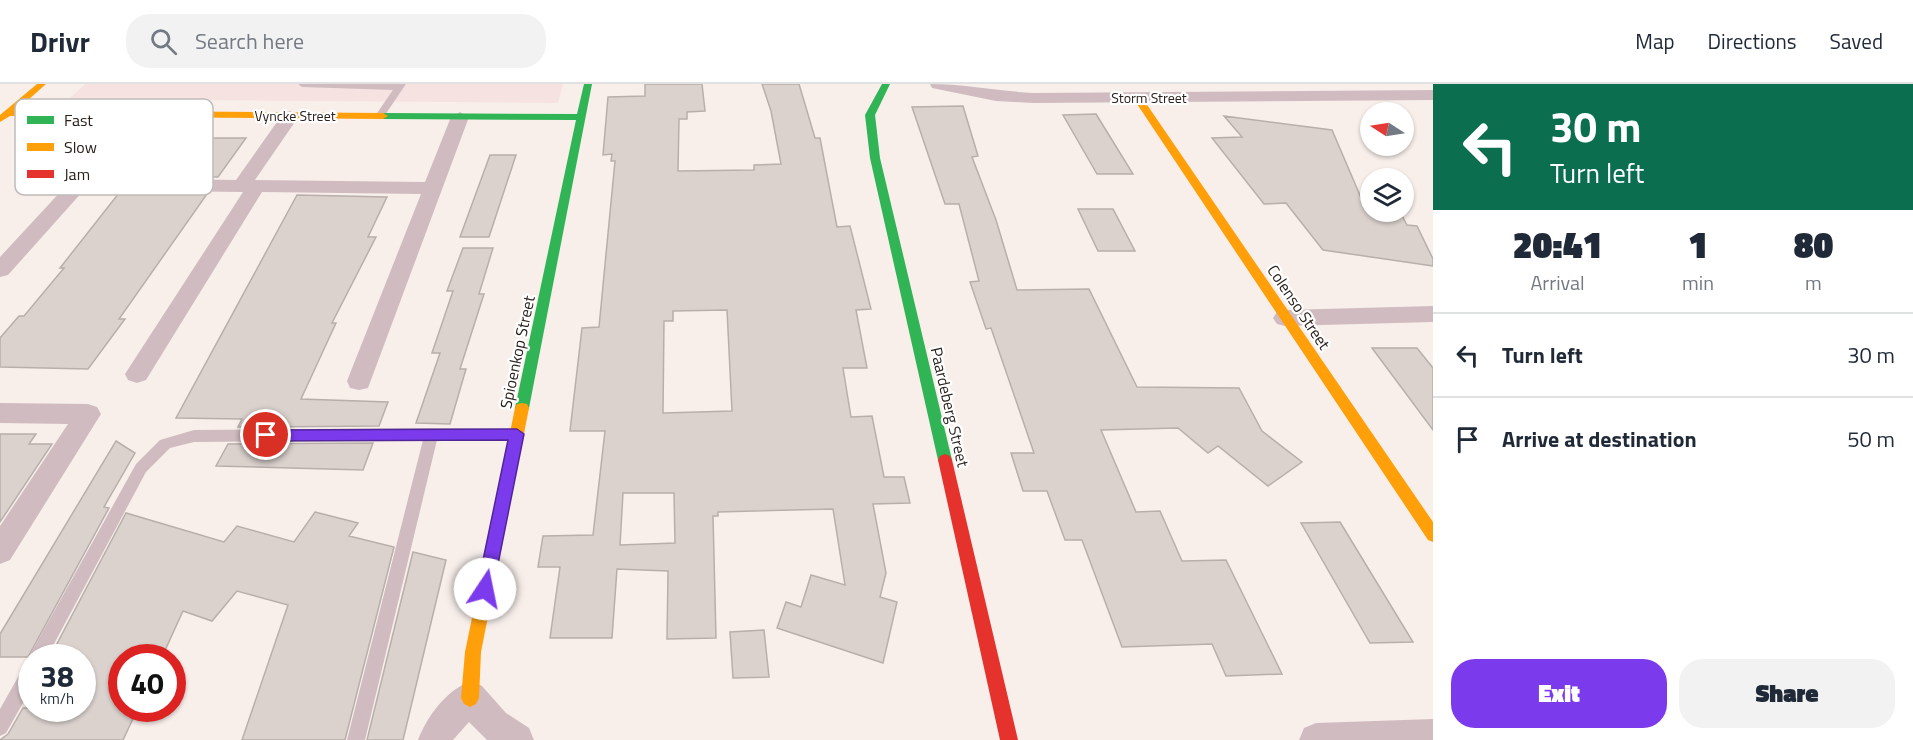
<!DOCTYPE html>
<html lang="en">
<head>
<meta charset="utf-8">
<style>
  body { margin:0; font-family:"Titillium Web",sans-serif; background:#f2f2f3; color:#1f2937; height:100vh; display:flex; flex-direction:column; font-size:22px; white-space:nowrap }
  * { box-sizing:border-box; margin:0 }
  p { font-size:20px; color:#747a83 }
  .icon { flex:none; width:33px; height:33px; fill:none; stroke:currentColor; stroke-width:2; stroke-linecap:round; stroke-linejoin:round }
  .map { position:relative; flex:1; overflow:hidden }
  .side { display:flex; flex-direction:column; background:#fff; width:480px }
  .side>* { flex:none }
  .hud { background:#0b6e4f; color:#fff; overflow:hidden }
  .needle { width:39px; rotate:282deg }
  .tools { position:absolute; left:1360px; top:18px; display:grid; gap:12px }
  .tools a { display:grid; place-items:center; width:54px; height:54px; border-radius:50%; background:#fff; box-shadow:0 2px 4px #0004; font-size:30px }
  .speed { position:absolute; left:18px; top:560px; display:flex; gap:12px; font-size:30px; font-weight:700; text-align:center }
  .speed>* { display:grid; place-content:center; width:78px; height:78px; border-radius:50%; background:#fff; box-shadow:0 2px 4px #0004; line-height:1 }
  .speed small { font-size:15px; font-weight:400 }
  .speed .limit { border:9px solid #d22; background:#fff; color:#111 }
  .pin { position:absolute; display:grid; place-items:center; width:51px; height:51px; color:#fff; margin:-26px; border:3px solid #fff; border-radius:50%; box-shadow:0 2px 6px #0007 }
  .me { position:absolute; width:66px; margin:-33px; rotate:11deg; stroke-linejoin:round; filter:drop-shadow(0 0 4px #0008) }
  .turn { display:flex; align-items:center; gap:21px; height:126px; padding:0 18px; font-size:27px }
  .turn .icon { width:78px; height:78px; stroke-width:2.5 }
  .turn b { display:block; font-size:42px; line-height:51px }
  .eta { display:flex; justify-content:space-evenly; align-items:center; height:102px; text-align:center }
  .eta b { font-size:36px; font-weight:800; line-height:42px }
  .cta { display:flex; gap:12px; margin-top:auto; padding:12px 18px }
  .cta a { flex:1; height:69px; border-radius:24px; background:#7c3aed; color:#fff; font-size:24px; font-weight:800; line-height:69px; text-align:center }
  .cta a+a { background:#f2f2f3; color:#1f2937 }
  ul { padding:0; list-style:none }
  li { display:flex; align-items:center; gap:18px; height:84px; padding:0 18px; border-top:2px solid #e0e1e3 }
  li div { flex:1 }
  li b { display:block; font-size:22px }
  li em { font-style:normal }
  header { display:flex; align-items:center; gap:36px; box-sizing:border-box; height:84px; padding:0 30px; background:#fff; border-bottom:2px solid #e0e1e3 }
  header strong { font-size:28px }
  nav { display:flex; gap:33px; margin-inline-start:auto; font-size:21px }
  .search { width:420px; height:54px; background:#f2f2f3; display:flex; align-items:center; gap:15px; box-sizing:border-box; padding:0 21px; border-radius:24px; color:#747a83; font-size:22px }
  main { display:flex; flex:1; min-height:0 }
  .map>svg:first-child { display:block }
</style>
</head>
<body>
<header>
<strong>Drivr</strong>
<div class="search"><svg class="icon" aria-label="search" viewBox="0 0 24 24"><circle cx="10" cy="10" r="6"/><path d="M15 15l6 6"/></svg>Search here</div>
<nav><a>Map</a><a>Directions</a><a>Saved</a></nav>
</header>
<main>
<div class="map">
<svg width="1433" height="656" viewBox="0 0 1433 656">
  <rect width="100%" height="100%" fill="#f8efeb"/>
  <path fill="#f6e2e0" d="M85,0H563L558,19L69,15Z"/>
  <path fill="#dbd2ce" stroke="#b8afab" stroke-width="1.5" fill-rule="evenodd" d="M645,0H702L705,27L687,28V35H679L678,87L754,86V81L781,80L771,27L762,0H799L815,54H820L837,143L850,142L871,225L856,226L867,284H843L851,333L872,332L884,393H904L910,419L873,420L886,489L880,513L897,518L883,579L777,544L786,518L801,523L811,491L845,501L833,425L718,428V432H713L716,554L667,555L668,487L617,485L612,554H550L560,483H538L543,452L593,451L605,347H570L582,244L599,243L615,77H611L612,70L603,71L608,13L645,12ZM727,226L732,327L663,329L664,237H673V227ZM623,409H674L675,459L620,461Z
    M963,22L978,72L972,73L996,136L1017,206L1089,205L1137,303L1239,304L1262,347L1302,378L1268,402L1218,362L1208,369L1178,344L1101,346L1136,428L1160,427L1182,477L1226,476L1282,590L1226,592L1212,560L1122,563L1082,456H1065L1047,407H1023L1011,369H1034L991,244L986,245L970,198L979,197L959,120H945L912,23Z
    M1096,30L1112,56L1133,90H1097L1063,31Z
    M1224,32L1332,46L1365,123H1371V128H1400L1407,141L1417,142L1433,175V182L1323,166L1286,119L1264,120L1212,54L1242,53Z
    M171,54H246L218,93L138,92Z
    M490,71H516L489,153H460Z
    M119,109L207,110L119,235H125L88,285L0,283V254L19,232H24L64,184H60Z
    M297,111L387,113L368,153H376L332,239H336L301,315L388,318L379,342L238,343L242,335L176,334Z
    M1078,125H1113L1135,167H1098Z
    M463,164H493L479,210H484L460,285H466L450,340L416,339L440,269H432L453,207H447Z
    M1372,264H1417L1433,284V346Z
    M0,350H36L29,360H52L0,438Z
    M116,357L135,369L104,423L109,424L28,573H0V550Z
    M373,359L363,386L216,382L228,360Z
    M315,428L358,439L349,452L394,463L345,656H242L288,521L237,507L212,537L183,527L162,573H122V624H138L123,656H0L8,650L23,624H82V573H50L126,429L224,458L237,442L294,458Z
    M1340,438L1413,558L1370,559L1301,439Z
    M413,468L446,476L403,656H367Z
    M764,546L769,593L733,594L730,548Z"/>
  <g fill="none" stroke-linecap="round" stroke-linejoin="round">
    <path fill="#d0bcc0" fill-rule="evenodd" d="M298,0H406L383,34L380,35L375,32L393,6L302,3Z
      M432,344L517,345L522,346L524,350L522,354L517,355L437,356L365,656H347L423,356L194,358L170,364L146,388L47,573H32V603L6,649L0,652V625L26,579L31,577L30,573L32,567L136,380L160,356L194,346Z"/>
    <path fill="#d0bcc0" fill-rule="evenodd" d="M930,0C965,0 998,7 1033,9L1433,6V16L1033,19L996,17L932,4Z
      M290,27L299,32L255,96L425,98L451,33L460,28L469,33L368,304L359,306L350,304L347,297L421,110L262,108L146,296L137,299L128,296L125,290L243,108L84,106L8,191L0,193V173L112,52L118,51L127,56L94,94L236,96L284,28Z
      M1433,222V238L1285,242L1277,240L1273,234L1277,228L1285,226Z
      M0,319L88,320L97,323L101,330L10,476L0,480V442L68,340L0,339Z
      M470,597L482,602L506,629L529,644L534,656H487L469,638L453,656H418C428,631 445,608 470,597Z
      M1433,635V656H1299L1304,644L1316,639Z"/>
    <path fill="#30b455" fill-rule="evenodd" d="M584,0H592L529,324L527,328H517L515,324L576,36L383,35L378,32L383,29L577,30Z
      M882,0H890L875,31L880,74L952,376L950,380L945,382L940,380L938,376L870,74L865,31Z"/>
    <path fill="#ff9f0a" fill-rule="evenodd" d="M37,0H46L17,26L383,29L388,32L383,35L10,32L0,38V31Z
      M1135,12H1141L1433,438V458L1428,456L1133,14Z
      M522,319L527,320L529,324L481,568L479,614L476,620L470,623L464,620L461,614L465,568L515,324L517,320Z"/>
    <path fill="#e5322d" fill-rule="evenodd" d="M945,370L950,372L952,376L1018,656H1000L938,376L940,372Z"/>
  </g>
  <path fill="#7c3aed" stroke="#51269a" stroke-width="1.5" d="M517,345L524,350L493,505L491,511L485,513L480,511L477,505L508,356L266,357L259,351L266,346Z"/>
  <g text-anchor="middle" stroke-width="4.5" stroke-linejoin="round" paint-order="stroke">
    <g font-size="14" fill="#2b211d" stroke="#fff">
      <text x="1149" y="19">Storm Street</text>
      <text x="295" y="37">Vyncke Street</text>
    </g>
    <g font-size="16" fill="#2b211d" stroke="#fff">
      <text transform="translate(1299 223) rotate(56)" y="6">Colenso Street</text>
      <text transform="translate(517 268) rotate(-78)" y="6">Spioenkop Street</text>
      <text transform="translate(950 323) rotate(77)" y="6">Paardeberg Street</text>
    </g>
  </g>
  <rect x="15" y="15" width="198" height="96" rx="9" fill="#fff" stroke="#bfbcbb" stroke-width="1.5"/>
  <rect x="27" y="32" width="27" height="8" fill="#30b455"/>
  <rect x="27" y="59" width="27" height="8" fill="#ff9f0a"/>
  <rect x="27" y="86" width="27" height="8" fill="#e5322d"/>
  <g font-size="16" fill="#2b211d">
    <text x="64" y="42">Fast</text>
    <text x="64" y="69">Slow</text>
    <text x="64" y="96">Jam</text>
  </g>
</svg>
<div class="tools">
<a><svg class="needle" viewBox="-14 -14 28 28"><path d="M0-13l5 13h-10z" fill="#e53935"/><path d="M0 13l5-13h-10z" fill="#747a83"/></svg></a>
<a><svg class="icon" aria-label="layers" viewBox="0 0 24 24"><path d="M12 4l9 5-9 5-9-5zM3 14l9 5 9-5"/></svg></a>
</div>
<div class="speed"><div>38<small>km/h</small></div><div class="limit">40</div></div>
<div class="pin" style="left:266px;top:351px;background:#d93025"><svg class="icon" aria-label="arrive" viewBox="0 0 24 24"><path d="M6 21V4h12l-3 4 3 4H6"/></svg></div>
<svg class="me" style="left:485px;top:505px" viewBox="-20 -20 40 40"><circle r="19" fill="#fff"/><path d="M0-13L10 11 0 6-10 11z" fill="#7c3aed"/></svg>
</div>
<section class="side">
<div class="hud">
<div class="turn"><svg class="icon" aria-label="left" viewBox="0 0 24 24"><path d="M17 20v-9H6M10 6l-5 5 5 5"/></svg><div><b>30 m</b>Turn left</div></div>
</div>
<div class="eta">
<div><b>20:41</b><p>Arrival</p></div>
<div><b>1</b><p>min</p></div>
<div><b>80</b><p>m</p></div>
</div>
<ul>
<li><svg class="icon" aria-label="left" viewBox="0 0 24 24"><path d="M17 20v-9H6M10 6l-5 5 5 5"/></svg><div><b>Turn left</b></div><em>30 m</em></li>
<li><svg class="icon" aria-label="arrive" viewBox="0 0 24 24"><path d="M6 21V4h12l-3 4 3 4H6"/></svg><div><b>Arrive at destination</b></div><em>50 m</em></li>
</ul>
<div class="cta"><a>Exit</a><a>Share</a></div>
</section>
</main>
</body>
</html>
